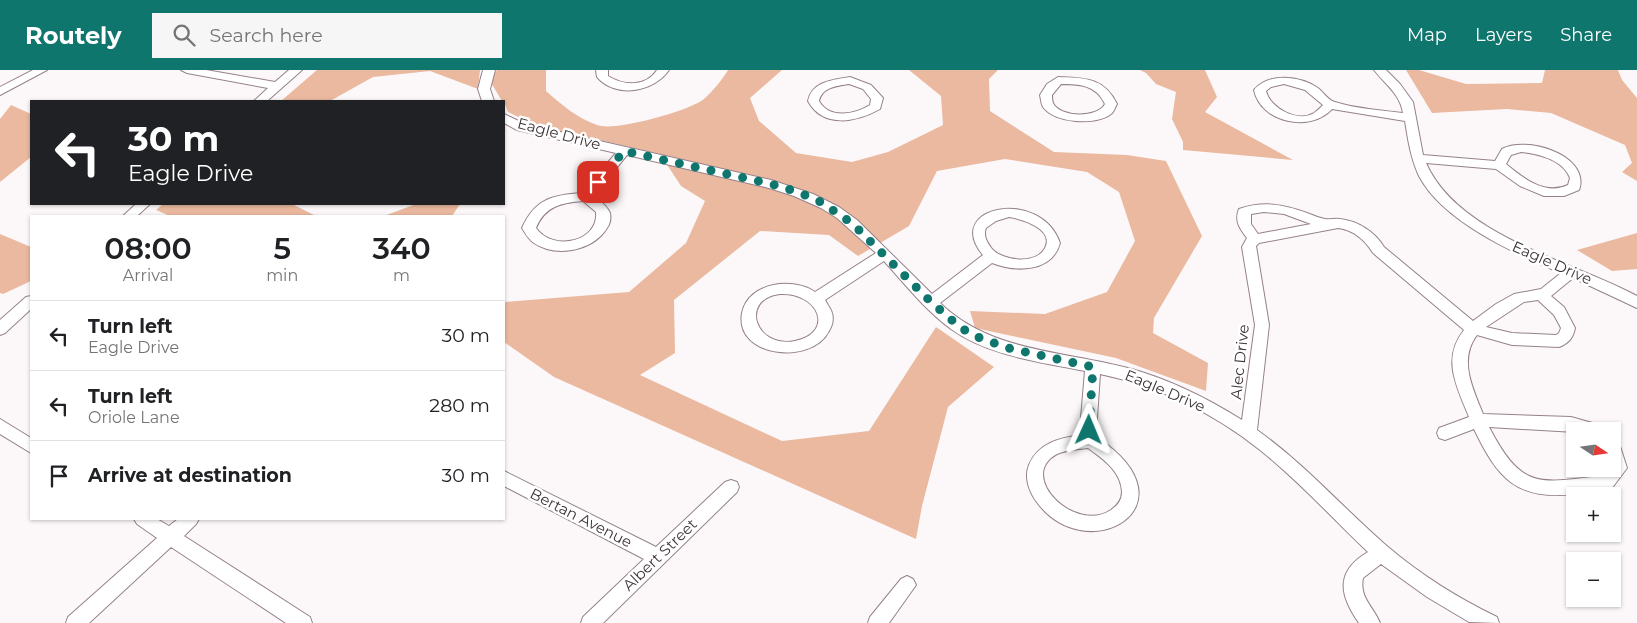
<!DOCTYPE html>
<html lang="en">
<head>
<meta charset="utf-8">
<style>
  body { margin:0; font-family:Montserrat,sans-serif; background:#f6f6f6; color:#202124; height:100vh; display:flex; flex-direction:column; font-size:19px; white-space:nowrap }
  * { box-sizing:border-box; margin:0 }
  p { font-size:16px; color:#757577 }
  .icon { flex:none; width:28px; height:28px; fill:none; stroke:currentColor; stroke-width:2; stroke-linecap:round; stroke-linejoin:round }
  .map { position:relative; flex:1; overflow:hidden }
  .drawer { position:absolute; left:30px; top:145px; width:475px; height:305px; display:flex; flex-direction:column; background:#fff; border-radius:0px; box-shadow:0 1px 4px #0004 }
  .drawer>* { flex:none }
  .banner { position:absolute; left:30px; top:30px; width:475px; height:105px; border-radius:0px; box-shadow:0 1px 4px #0004; background:#202124; color:#fff; overflow:hidden }
  .needle { width:32px; rotate:103deg }
  .tools { position:absolute; left:1566px; top:352px; display:grid; gap:10px }
  .tools a { display:grid; place-items:center; width:55px; height:55px; border-radius:0px; background:#fff; box-shadow:0 1px 4px #0004; font-size:25px }
  .pin { position:absolute; display:grid; place-items:center; width:42px; height:42px; color:#fff; margin:-21px; border-radius:10px; box-shadow:0 2px 8px #0006 }
  .me { position:absolute; width:55px; margin:-28px; rotate:1deg; stroke-linejoin:round; filter:drop-shadow(0 0 4px #0008) }
  .turn { display:flex; align-items:center; gap:18px; height:105px; padding:0 15px; font-size:22px }
  .turn .icon { width:65px; height:65px; stroke-width:2.5 }
  .turn b { display:block; font-size:35px; line-height:42px }
  .eta { display:flex; justify-content:space-evenly; align-items:center; height:85px; text-align:center }
  .eta b { font-size:30px; font-weight:600; line-height:35px }
  ul { padding:0; list-style:none }
  li { display:flex; align-items:center; gap:15px; height:70px; padding:0 15px; border-top:1px solid #e0e0e0 }
  li div { flex:1 }
  li b { display:block; font-size:19px }
  li em { font-style:normal }
  header { display:flex; align-items:center; gap:30px; box-sizing:border-box; height:70px; padding:0 25px; background:#0f766e; color:#fff }
  header strong { font-size:24px }
  nav { display:flex; gap:28px; margin-inline-start:auto; font-size:18px }
  .search { width:350px; height:45px; background:#f6f6f6; display:flex; align-items:center; gap:12px; box-sizing:border-box; padding:0 18px; border-radius:0px; color:#757577; font-size:19px }
  .map>svg:first-child { display:block }
</style>
</head>
<body>
<header>
<strong>Routely</strong>
<div class="search"><svg class="icon" aria-label="search" viewBox="0 0 24 24"><circle cx="10" cy="10" r="6"/><path d="M15 15l6 6"/></svg>Search here</div>
<nav><a>Map</a><a>Layers</a><a>Share</a></nav>
</header>
<div class="map">
<svg width="1637" height="553" viewBox="0 0 1637 553">
  <rect width="100%" height="100%" fill="#fcf8fa"/>
  <path fill="#eab99f" d="M317,0H480L478,19L430,1L373,7L330,31H281Z
    M497,0H546V21C562,35 577,48 597,55C614,62 689,41 704,29C712,22 723,9 728,0H782L750,28L759,51L796,83L852,92L888,82L943,55L941,26L909,0H998L989,9L990,41L1054,82L1127,85L1166,91L1202,166L1154,248L1153,263L1208,293L1206,321L1116,288L975,258L970,241L1045,244L1107,222L1135,171L1119,122L1087,102L1005,89L937,101L909,156L858,186L829,165L760,161L674,230L675,283L640,305L782,371L869,361L936,257L994,297L948,337L922,436L916,469L554,307L504,272V232L629,222L686,173L705,131L681,116L660,84L535,55L508,42L504,31H502L490,11Z
    M1140,0H1205L1217,27L1205,42L1293,90L1183,80V72L1172,49L1176,22L1156,14L1146,3Z
    M1406,0H1419L1466,14L1542,13L1545,0H1618L1622,10L1637,28V111L1622,102L1632,93L1625,75L1551,43L1507,39L1432,43Z
    M11,35L31,44V87L0,112V49Z
    M163,134H292L316,146H170L156,140Z
    M416,134H460L452,146H384Z
    M1637,163V199L1612,201L1577,180Z
    M0,164L31,177V211L3,224L0,223Z"/>
  <g fill="none" stroke-linecap="round" stroke-linejoin="round">
    <defs>
      <path id="minor" d="M33,0H47L0,25V17Z
        M181,0H206L275,12L289,0H302L267,31H254L268,18L187,3Z
        M483,0H495L490,19L494,31H482L478,19Z
        M596,0H608V6C624,16 646,17 657,0H669C654,22 616,29 597,7Z
        M1374,0H1386L1400,14L1413,32L1423,85L1495,91L1502,79C1526,66 1587,84 1580,117L1579,120L1564,126H1544L1520,116L1496,99L1426,93C1458,166 1572,191 1637,226V238L1573,208L1551,226L1564,237L1575,258C1573,268 1569,273 1559,277L1512,275L1477,265C1458,290 1473,319 1483,344L1571,347L1603,356L1605,361L1575,362L1489,357C1522,420 1538,413 1601,406L1608,399H1612V368L1618,370L1627,398L1612,418C1600,422 1586,423 1574,424C1516,431 1497,407 1474,359L1445,370L1439,368L1437,363L1439,358L1469,347C1457,317 1441,289 1464,260L1373,183C1365,170 1354,160 1338,158L1259,173L1256,176L1269,255L1257,360C1305,394 1344,439 1388,477C1421,505 1458,528 1497,547L1499,553L1469,552L1427,527L1381,494L1363,508C1359,528 1374,537 1380,553H1359C1339,525 1335,501 1368,482C1332,448 1299,411 1260,380C1214,343 1158,316 1100,304L1097,348L1098,368C1199,436 1086,501 1036,431C1029,421 1024,407 1029,395C1038,373 1059,368 1082,365L1081,348L1085,301C1041,292 988,286 951,259C925,240 905,214 884,191L825,230C827,234 831,239 832,243C834,250 832,256 829,261C811,296 734,287 742,243C748,212 793,207 815,222L876,183L837,148L821,138L794,126L769,118L627,85L594,126C599,130 607,136 610,143C611,148 610,154 607,158C593,181 556,188 534,173C529,170 525,163 522,158C535,129 552,125 582,123L616,83L517,60L504,53V44L525,54L771,110L813,124L839,137L857,150L932,224L983,185C942,136 1041,117 1060,173C1052,203 1015,202 992,193L940,233C990,282 1064,281 1128,298C1169,309 1207,328 1242,350L1255,255L1242,177L1247,168C1240,159 1234,151 1239,139C1263,131 1283,134 1307,143C1313,145 1319,148 1325,149C1330,150 1335,148 1340,149C1358,151 1375,162 1384,177L1473,251L1496,234L1514,224L1541,219L1561,203C1516,184 1443,152 1419,106C1411,89 1408,70 1405,51L1332,39C1310,63 1261,53 1254,20C1269,2 1300,6 1318,18C1323,22 1329,31 1335,32C1356,39 1381,40 1403,43C1400,24 1386,15 1374,0ZM1284,14L1305,20L1323,35C1320,38 1317,41 1314,43C1297,53 1270,38 1266,21L1271,17ZM1521,82C1539,84 1563,90 1570,108L1568,115C1545,126 1523,108 1506,94L1511,85ZM583,131L596,142C599,172 553,182 536,158C545,136 561,133 583,131ZM1264,142L1284,144L1311,154L1258,164L1251,154V144ZM1009,147C1022,149 1055,159 1045,178C1036,195 1003,191 992,179C987,172 983,166 986,158L996,151ZM780,224C818,222 836,262 795,271C755,279 739,229 780,224ZM1538,230L1554,245L1561,258L1559,263L1556,265L1512,263L1486,257L1524,232ZM1088,378C1103,389 1121,401 1122,422C1122,430 1118,435 1111,440C1075,464 1016,406 1057,384C1066,380 1078,379 1088,378Z
        M850,7L871,15L883,28L880,39C857,52 823,59 808,31C812,11 833,10 850,7ZM849,14L863,19L871,29L870,35C855,44 830,50 819,31C822,17 837,16 849,14Z
        M1058,7C1084,8 1104,7 1117,34C1115,37 1114,42 1111,44C1096,56 1054,53 1043,37C1041,34 1041,29 1040,25L1047,14ZM1061,14C1080,14 1096,15 1105,34C1098,48 1060,48 1053,33C1052,30 1052,28 1052,25Z
        M136,134H150L137,146H123Z
        M31,226V239L5,263L0,265V250L26,227Z
        M0,349L31,368V383L0,364Z
        M504,401L656,477L725,412L731,410L737,412L739,417L737,422L603,553H581L583,547L644,489L504,416Z
        M134,449H157L169,456L178,449H199L196,454L184,466L310,547L312,553H286L171,477L89,553H66L68,547L157,468L137,454Z
        M907,506L913,509L916,515L889,553H868L870,547L901,509Z"/>
    </defs>
    <use href="#minor" stroke="#95818b" stroke-width="2"/>
    <use href="#minor" fill="#fff" fill-rule="evenodd"/>
  </g>
  <g fill="none" stroke-linecap="round" stroke-linejoin="round">
    <path stroke="#0f766e" stroke-width="9" stroke-dasharray="0 16.2" d="M598,112L624,81L771,114L798,122L821,132L853,154L931,232L961,258L980,268L1008,278L1093,297L1089,360"/>
  </g>
  <g text-anchor="middle" stroke-width="5" stroke-linejoin="round" paint-order="stroke">
    <g font-size="15" fill="#3d3439" stroke="#fff">
      <text transform="translate(559 64) rotate(15)" y="5">Eagle Drive</text>
      <text transform="translate(1552 193) rotate(24)" y="5">Eagle Drive</text>
      <text transform="translate(1240 292) rotate(-84)" y="5">Alec Drive</text>
      <text transform="translate(1165 321) rotate(23)" y="5">Eagle Drive</text>
      <text transform="translate(581 448) rotate(27)" y="5">Bertan Avenue</text>
      <text transform="translate(660 485) rotate(-44)" y="5">Albert Street</text>
    </g>
  </g>
</svg>
<div class="tools">
<a><svg class="needle" viewBox="-14 -14 28 28"><path d="M0-13l5 13h-10z" fill="#e53935"/><path d="M0 13l5-13h-10z" fill="#757577"/></svg></a>
<a>+</a>
<a>−</a>
</div>
<div class="pin" style="left:598px;top:112px;background:#d93025"><svg class="icon" aria-label="arrive" viewBox="0 0 24 24"><path d="M6 21V4h12l-3 4 3 4H6"/></svg></div>
<svg class="me" style="left:1089px;top:360px" viewBox="-20 -20 40 40"><path d="M0-17L14 15 0 8-14 15z" fill="#0f766e" stroke="#fff" stroke-width="4"/></svg>
<div class="banner">
<div class="turn"><svg class="icon" aria-label="left" viewBox="0 0 24 24"><path d="M17 20v-9H6M10 6l-5 5 5 5"/></svg><div><b>30 m</b>Eagle Drive</div></div>
</div>
<section class="drawer">
<div class="eta">
<div><b>08:00</b><p>Arrival</p></div>
<div><b>5</b><p>min</p></div>
<div><b>340</b><p>m</p></div>
</div>
<ul>
<li><svg class="icon" aria-label="left" viewBox="0 0 24 24"><path d="M17 20v-9H6M10 6l-5 5 5 5"/></svg><div><b>Turn left</b><p>Eagle Drive</p></div><em>30 m</em></li>
<li><svg class="icon" aria-label="left" viewBox="0 0 24 24"><path d="M17 20v-9H6M10 6l-5 5 5 5"/></svg><div><b>Turn left</b><p>Oriole Lane</p></div><em>280 m</em></li>
<li><svg class="icon" aria-label="arrive" viewBox="0 0 24 24"><path d="M6 21V4h12l-3 4 3 4H6"/></svg><div><b>Arrive at destination</b></div><em>30 m</em></li>
</ul>
</section>
</div>
</body>
</html>
